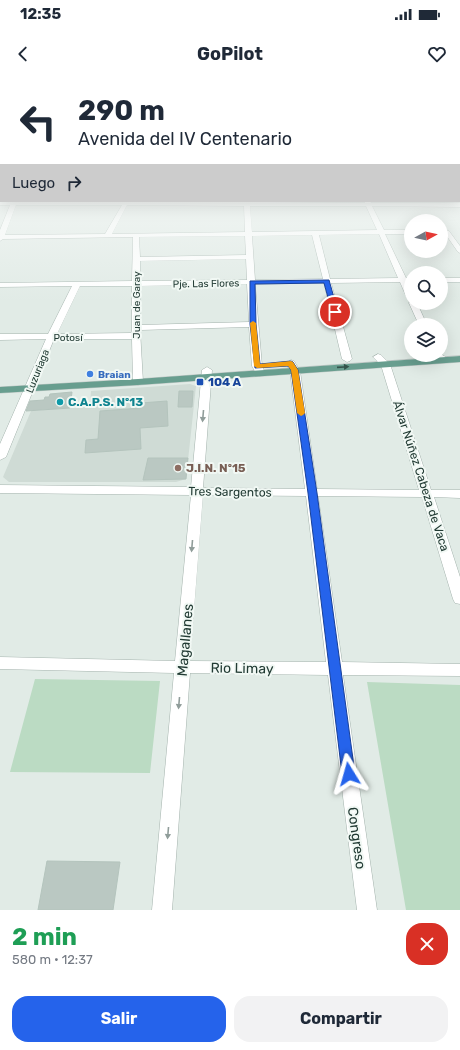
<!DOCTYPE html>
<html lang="es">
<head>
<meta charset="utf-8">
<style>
  body { margin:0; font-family:Rubik,sans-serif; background:#f2f2f3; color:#1f2937; height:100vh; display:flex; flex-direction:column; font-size:15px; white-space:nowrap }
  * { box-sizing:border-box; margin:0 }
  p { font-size:13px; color:#747a83 }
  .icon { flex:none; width:22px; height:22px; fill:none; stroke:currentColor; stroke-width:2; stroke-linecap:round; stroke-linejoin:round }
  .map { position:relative; height:830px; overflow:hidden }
  .panel { display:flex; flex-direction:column; background:#fff; flex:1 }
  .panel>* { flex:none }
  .guide { position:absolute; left:0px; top:0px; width:460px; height:122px; box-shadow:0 4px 16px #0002; background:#fff; color:#1f2937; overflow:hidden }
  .needle { width:26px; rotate:82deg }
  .tools { position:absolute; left:404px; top:134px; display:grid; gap:8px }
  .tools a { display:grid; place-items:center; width:44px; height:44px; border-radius:50%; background:#fff; box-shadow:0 4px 16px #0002; font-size:20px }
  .pin { position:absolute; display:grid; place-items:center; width:34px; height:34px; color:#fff; margin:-17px; border:2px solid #fff; border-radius:50%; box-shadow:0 1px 4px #0007 }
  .me { position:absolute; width:44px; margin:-22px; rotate:352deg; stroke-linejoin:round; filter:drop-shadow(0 0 3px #0008) }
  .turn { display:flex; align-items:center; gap:14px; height:84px; padding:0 12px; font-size:18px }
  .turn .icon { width:52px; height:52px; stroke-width:2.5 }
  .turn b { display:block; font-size:28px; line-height:34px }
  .then { display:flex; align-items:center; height:38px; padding:0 12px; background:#0003; gap:8px; font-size:15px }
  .round { display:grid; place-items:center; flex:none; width:42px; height:42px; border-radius:16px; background:#f2f2f3 }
  .overview { display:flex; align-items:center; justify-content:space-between; height:68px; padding:0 12px }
  h1 { font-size:24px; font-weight:700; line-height:30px; color:#1e9e55 }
  .action { display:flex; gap:8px; margin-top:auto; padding:8px 12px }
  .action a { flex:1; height:46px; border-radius:16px; background:#2563eb; color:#fff; font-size:16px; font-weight:700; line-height:46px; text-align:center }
  .action a+a { background:#f2f2f3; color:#1f2937 }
  .status { display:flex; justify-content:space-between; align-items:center; height:28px; padding:0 20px; background:#fff; direction:ltr }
  .status svg { height:11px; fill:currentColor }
  header { display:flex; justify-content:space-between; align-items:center; height:52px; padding:0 12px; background:#fff; font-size:18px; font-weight:700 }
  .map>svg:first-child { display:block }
</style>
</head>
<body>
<div class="status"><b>12:35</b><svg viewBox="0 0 49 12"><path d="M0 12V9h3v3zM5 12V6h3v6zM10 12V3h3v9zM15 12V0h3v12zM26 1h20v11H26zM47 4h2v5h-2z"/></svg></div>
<header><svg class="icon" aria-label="back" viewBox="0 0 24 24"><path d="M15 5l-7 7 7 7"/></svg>GoPilot<svg class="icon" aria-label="heart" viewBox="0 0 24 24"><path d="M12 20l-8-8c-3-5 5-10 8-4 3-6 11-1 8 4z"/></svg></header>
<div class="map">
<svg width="460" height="830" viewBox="0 0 460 830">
  <rect width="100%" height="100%" fill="#e1ebe6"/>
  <path fill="#cfdbd5" d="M190,304L196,306L186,399L176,402H9L3,397L31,331L90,326L91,311Z"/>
  <path fill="#bbdbc3" d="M35,599L160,601L150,693L10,692Z
    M367,602L460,605V830H406Z"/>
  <path fill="#bac8c2" stroke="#b4c4bd" d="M179,311H193L192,327H178Z
    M72,312L70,328L26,331L30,321L44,320L45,317H49L50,314Z
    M167,321L168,346L140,348L141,369L85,373L86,360L98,359L100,331L141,328V323Z
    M148,378H188L186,399L143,400Z
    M47,781L120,782L113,830H38Z"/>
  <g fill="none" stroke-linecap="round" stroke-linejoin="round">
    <defs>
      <path id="minor" d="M0,121L244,122V121H250V122L365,123L364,121H370L371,123H460V127L372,126L384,150H411V154H385L406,198H411V202H408L411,210V220L407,218L400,202L331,203L352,279L350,281L347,282L342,279L324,203L255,204L262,286L265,293L260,296L257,295L252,286L249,247L140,250L143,302L138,305L133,302L132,259H54L6,377L0,380V364L46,259L0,260V254H48L72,206L0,207V203L132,201L133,157L3,159L0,161V150L10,125H0ZM16,125H122L105,154L5,155ZM127,125L244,126L245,152L112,154ZM250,126H366L377,150L252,152ZM379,154L398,198L330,199L319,155ZM312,155L323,199L255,200L252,156ZM245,156L246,175L140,177L139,157ZM246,179L247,200L140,201V181ZM247,204L249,242L140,245V206ZM80,206H132V253L57,254Z
        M445,151H449L460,166V173L458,172L444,152Z
        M441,198H460V202H441Z
        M411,221V223H417L427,245H419L409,223Z
        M378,274L381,275L390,284L431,410H460V418L434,417L460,497V524L455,523L453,519L422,417L318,416L342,582L460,584V596L343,595L377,830H357L328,595L190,593L172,830H152L174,593L0,589V577L175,581L191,415L0,413V405L191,407L202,290L207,287L212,290L203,408L305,409L290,291L286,283L291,280L294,281L300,291L317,409L419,410L381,285L373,277ZM203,415L306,416L326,582L190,581Z
        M441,274L450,280L448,282H442L432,275H441Z"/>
      <path id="major" d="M460,276V282L138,305L0,313V307L138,299Z"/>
    </defs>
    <use href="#minor" stroke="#a4b3ad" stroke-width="1"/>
    <use href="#major" stroke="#c1c8c6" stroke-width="1"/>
    <use href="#minor" fill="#fff" fill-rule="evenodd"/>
    <use href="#major" fill="#689e8f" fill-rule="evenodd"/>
  </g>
  <defs><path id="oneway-solid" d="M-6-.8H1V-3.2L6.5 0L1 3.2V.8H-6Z"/></defs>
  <use fill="#34544b" href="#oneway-solid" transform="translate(343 287) rotate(-4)"/>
  <g fill="#909d9a">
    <use href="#oneway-solid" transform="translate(203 336) rotate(95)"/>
    <use href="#oneway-solid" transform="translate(192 466) rotate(95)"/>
    <use href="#oneway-solid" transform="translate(179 623) rotate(95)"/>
    <use href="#oneway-solid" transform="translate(168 753) rotate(95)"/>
  </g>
  <linearGradient id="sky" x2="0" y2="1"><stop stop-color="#83bbde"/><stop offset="0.48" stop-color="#f2f6f4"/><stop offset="1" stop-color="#f2f6f4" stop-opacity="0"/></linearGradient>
  <rect width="460" height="222" fill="url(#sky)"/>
  <path fill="#2563eb" stroke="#184099" d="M329,200L338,232L335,234L332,232L324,203L255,204L256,244L260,284L291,281L293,282L298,290L317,413L355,694L353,699L349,701L344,699L342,694L308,413L291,290L288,286L255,288L250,244V201Z"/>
  <path fill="#f59e0b" d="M253,241L256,243L260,284L291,281L293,282L298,290L305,333L303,335L301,336L297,333L291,290L288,286L257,288L254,286L250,243Z"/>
  <circle fill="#3f7fe0" stroke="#f1f8f4" stroke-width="1.5" cx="90" cy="294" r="4"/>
  <rect fill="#1a4fb4" stroke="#f1f8f4" stroke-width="1.5" x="196" y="298" width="8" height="8" rx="2"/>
  <circle fill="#0f9aa8" stroke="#f1f8f4" stroke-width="1.5" cx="60" cy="322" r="4"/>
  <circle fill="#8d6e63" stroke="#f1f8f4" stroke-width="1.5" cx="178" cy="388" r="4"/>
  <g text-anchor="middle" stroke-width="4" stroke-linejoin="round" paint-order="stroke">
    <g font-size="10" fill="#223b34" stroke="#f1f8f4">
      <text transform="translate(206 203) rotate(-1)" y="4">Pje. Las Flores</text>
      <text transform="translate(136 225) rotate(-90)" y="4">Juan de Garay</text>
      <text x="68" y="261">Potosí</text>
      <text transform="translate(37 291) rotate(-68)" y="4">Luzuriaga</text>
    </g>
    <g font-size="10" font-weight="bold" fill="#366cbe" stroke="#f1f8f4" text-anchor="start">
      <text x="98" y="298">Braian</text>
    </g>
    <g font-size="12" font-weight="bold" fill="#164399" stroke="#f1f8f4" text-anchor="start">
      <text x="208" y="306">104 A</text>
    </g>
    <g font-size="12" font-weight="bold" fill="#0d838f" stroke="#f1f8f4" text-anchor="start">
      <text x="68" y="326">C.A.P.S. Nº13</text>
    </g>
    <g font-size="12" font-weight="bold" fill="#785e54" stroke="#f1f8f4" text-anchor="start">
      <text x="186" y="392">J.I.N. Nº15</text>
    </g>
    <g font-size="12" fill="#223b34" stroke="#f1f8f4">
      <text transform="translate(421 396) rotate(72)" y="4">Álvar Núñez Cabeza de Vaca</text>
      <text transform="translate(230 412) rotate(1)" y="4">Tres Sargentos</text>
    </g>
    <g font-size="14" fill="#223b34" stroke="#f1f8f4">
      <text transform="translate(185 560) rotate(-85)" y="5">Magallanes</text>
      <text transform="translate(242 588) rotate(1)" y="5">Rio Limay</text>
      <text transform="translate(357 758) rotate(82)" y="5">Congreso</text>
    </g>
  </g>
</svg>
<div class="tools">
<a><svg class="needle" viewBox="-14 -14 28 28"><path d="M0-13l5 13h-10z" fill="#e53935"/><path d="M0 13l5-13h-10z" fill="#747a83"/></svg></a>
<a><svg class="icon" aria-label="search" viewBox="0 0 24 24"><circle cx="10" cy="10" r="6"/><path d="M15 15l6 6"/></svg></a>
<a><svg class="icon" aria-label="layers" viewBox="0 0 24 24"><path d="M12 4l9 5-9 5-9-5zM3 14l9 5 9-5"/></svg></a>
</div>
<div class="pin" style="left:335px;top:232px;background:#d93025"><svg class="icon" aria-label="arrive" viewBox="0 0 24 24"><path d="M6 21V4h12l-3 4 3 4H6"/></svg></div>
<svg class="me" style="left:349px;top:694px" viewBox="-20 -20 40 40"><path d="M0-17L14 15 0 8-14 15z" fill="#2563eb" stroke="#fff" stroke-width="4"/></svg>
<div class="guide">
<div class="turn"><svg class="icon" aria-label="left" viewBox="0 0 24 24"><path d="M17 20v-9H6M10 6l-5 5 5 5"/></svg><div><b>290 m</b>Avenida del IV Centenario</div></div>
<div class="then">Luego<svg class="icon" aria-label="right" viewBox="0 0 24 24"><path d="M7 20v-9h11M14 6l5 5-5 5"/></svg></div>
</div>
</div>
<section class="panel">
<div class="overview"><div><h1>2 min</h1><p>580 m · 12:37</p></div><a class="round" style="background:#d93025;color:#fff"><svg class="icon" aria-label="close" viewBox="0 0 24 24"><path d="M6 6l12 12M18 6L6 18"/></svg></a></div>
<div class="action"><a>Salir</a><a>Compartir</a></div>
</section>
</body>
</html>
